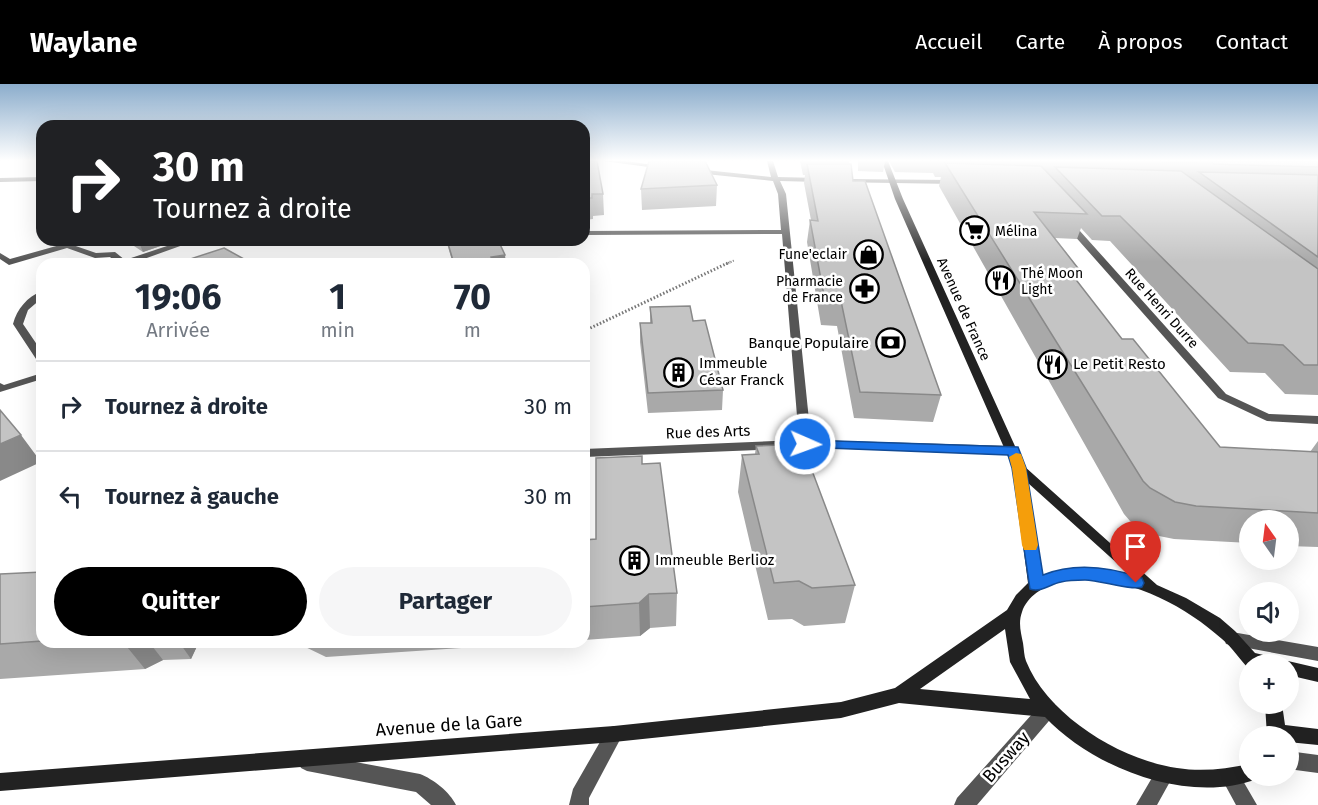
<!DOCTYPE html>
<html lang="fr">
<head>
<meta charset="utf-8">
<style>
  body { margin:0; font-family:"Fira Sans",sans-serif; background:#f6f6f7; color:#1f2937; height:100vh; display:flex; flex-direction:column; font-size:22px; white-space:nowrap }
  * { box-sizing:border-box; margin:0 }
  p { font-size:20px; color:#747a83 }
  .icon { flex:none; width:33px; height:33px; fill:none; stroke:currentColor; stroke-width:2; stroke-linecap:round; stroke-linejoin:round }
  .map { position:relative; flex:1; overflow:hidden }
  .details { position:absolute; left:36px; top:174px; width:554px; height:390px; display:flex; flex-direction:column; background:#fff; border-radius:18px; box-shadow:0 6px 24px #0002 }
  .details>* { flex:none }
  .banner { position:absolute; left:36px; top:36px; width:554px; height:126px; border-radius:18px; box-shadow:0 6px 24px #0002; background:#202124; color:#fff; overflow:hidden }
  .needle { width:39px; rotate:346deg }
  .buttons { position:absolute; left:1239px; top:426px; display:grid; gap:12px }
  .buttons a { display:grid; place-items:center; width:60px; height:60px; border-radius:50%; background:#fff; box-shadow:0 6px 24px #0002; font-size:30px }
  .pin { position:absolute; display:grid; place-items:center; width:51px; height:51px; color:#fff; margin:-62px -26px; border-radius:50% 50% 50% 0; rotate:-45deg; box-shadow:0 0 6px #0007 }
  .pin .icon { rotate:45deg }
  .me { position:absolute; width:66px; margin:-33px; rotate:92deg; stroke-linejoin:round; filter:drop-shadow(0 0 4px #0008) }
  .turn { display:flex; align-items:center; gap:21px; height:126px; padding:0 18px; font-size:27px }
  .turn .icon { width:78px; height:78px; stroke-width:2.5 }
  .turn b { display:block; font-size:42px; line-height:51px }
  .eta { display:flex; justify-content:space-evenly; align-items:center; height:102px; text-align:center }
  .eta b { font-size:36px; font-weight:700; line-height:42px }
  .action { display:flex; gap:12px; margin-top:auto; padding:12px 18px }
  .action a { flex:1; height:69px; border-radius:36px; background:#000; color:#fff; font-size:24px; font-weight:700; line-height:69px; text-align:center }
  .action a+a { background:#f6f6f7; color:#1f2937 }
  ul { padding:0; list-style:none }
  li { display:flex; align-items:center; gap:18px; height:90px; padding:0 18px; border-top:2px solid #e0e1e3 }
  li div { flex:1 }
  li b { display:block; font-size:22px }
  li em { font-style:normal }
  header { display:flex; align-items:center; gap:36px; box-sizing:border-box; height:84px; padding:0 30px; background:#000; color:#fff }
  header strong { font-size:28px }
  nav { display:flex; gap:33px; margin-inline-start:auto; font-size:21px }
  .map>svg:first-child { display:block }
</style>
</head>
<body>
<header>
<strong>Waylane</strong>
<nav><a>Accueil</a><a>Carte</a><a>À propos</a><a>Contact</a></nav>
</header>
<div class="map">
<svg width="1318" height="721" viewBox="0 0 1318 721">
  <rect width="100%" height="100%" fill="#fff"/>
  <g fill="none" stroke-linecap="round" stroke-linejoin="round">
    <path stroke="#777" stroke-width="2" stroke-dasharray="1 1.5" stroke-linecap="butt" d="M726,180L735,176"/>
    <path stroke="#777" stroke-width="3" stroke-dasharray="1.5 2" stroke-linecap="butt" d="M584,247L730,178"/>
    <path fill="#555" fill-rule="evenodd" d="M1232,548L1318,563V577L1226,560L1224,555L1226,550Z
      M1048,617L1054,619L1057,625L1054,631L977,721H954L957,714L1042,619Z
      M1288,667L1318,671V689L1288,685Z
      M307,669L420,690C433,695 450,708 456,721H431L416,708L307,687L301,684L298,678L301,672Z
      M1163,685L1170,687L1172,694L1157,721H1136L1156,687Z"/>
    <path fill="#555" fill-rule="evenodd" d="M603,77H626L667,83L664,85Z
      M767,77H773L778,93L820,94L823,96L820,98L780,97L786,110L811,356L1013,362L1019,366L1017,369L805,364L584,373V365L799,356L782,150L584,151V147L781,146L778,110L773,97L696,89L693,87L696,85L771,93Z
      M42,93V97L0,98V94Z
      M837,95L955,96L958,98L955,100L835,98L834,97Z
      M1065,137H1071L1226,310L1269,330L1318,332V340L1267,337L1218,314L1065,141Z
      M185,156H197L130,180H118L110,173L95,174L67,164L9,181L0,175V169L10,175L67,159L96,169L115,168L125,176Z
      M42,207V214L28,226L23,240L42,268V279L38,278L13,240C17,225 27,213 42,207Z
      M42,289V295L0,308V299L4,301Z
      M614,642L620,644L623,650L589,714V721H569L573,705L608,644Z
      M1232,688L1239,690L1257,721H1236L1223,697L1225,690Z"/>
    <path fill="#222" fill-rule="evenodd" d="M882,77H888L903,115L1024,382L1157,501L1186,514L1220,534L1235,547L1255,569L1280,575L1282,579L1288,577L1318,584V598L1288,591V580H1250V586C1240,576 1233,564 1222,555C1181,518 1117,486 1060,498C1044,502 1027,512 1022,528C1018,539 1021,549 1023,559C1024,565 1024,572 1026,577C1048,632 1121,676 1177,684C1202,688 1225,685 1250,680V692H1258L1257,695C1188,721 1093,684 1045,633L899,619L841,634L614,658L0,707V689L614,642L841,618L895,604L1007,526L1016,511L1028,499L1013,384L895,115ZM1028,399L1129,490C1099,483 1071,482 1042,492ZM1005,545L1010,578L1030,615L920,605Z
      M1265,620H1282L1285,641L1318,645V661L1288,658V652H1267Z"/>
  </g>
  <path fill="#a9a9a9" d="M584,77L603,110L604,131L593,132V135L584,136Z
    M800,77H849V80L853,97L941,311L933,338L854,334L837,242L821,241L807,158L810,136H811L804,99L805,91H803Z
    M858,77H885L883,88L858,87Z
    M889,77H1318V311L1285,310L1265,289L1230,288L1110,157L1092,156L1081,144L1077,155L1055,154L1081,188L1077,197L1122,255L1220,363L1310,368L1318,357V463L1288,462V436H1250V459L1174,455L1154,451L1130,437L1124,430L939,102L941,93H935L933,89L895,88Z
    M717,101L716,122L642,126L641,105Z
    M125,156H178L143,168Z
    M446,156H498L506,180H453Z
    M650,223L693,237L723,306L722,326L648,329L640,258V239H650Z
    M756,362L855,501L845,539L804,542L792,535L768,536L738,408L742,371L755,370Z
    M642,380L677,509L676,542L650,544L640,552L584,556V456L596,455Z
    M42,488V558H199L191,575L163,576L145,585L0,595V490Z
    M295,558H553L326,573Z"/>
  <path fill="#898989" d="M138,156H178L143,168Z
    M505,171L506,180H481L491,173Z
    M21,351L41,378L0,397V360Z
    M649,510L650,544L640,552L639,519Z
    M123,558H149L163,576L145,585Z
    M179,558H199L191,575Z"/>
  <path fill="#c4c4c4" stroke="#898989" stroke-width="1.5" d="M584,77H597L603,110H592V114H584Z
    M649,77H705L717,101L641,105Z
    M1121,77H1194L1197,79Z
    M1210,77H1318V83L1214,80Z
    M945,79L1041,82L1087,130L1034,128L1081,188H1070L1122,255H1133L1220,363L1318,368V429L1196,422L1175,418L1150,404L1143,397Z
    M807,80H851L853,97H865L941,311L860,308L841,217H825L810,136L818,137Z
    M1055,83L1181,87L1318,185V281H1304L1283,261L1248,259L1120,132H1102Z
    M1199,88L1318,91V173Z
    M447,156H498L505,171L491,173L493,178L481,180H454Z
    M224,164L253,180H179L178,179Z
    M690,222L693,237L705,236L723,306L648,309L640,239H652L650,223Z
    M0,326L21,351L0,360Z
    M802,360L855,501L812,504L799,497L774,499L742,371L759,370L756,362Z
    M642,372V380L660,379L677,509L649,510L639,519L584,523V456L596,455V374Z
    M42,488V557L0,560V490Z"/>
  <linearGradient id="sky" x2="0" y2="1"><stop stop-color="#8cadcc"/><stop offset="0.43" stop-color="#fff"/><stop offset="1" stop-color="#fff" stop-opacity="0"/></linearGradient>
  <rect width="1318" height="178" fill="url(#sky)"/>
  <path fill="#1a73e8" stroke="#114b97" stroke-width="1.5" d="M805,356L1018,363L1026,384L1043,491C1075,478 1110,483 1142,494L1144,499L1142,503C1131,507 1100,496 1085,496C1078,496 1069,496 1061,498C1050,500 1041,509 1030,505L1012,384L1008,371L801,363L799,360Z"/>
  <path fill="#f59e0b" d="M1016,369L1021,370L1026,384L1038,461L1036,466H1024L1022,461L1012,384L1009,373Z"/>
  <defs>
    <symbol id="supermarket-ring" viewBox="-11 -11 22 22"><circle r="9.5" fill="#fff" stroke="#000" stroke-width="1.5"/><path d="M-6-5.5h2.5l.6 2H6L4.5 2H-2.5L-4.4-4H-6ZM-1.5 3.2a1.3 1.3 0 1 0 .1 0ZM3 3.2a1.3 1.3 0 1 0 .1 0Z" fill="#000"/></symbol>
    <symbol id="shop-ring" viewBox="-11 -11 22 22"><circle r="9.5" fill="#fff" stroke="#000" stroke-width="1.5"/><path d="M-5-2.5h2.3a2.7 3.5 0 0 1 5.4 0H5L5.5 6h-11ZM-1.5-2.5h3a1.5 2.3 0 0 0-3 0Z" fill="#000"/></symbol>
    <symbol id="restaurant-ring" viewBox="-11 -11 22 22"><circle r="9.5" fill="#fff" stroke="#000" stroke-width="1.5"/><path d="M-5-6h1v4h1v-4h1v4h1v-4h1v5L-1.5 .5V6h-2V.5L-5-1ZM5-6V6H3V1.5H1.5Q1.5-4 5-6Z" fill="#000"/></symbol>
    <symbol id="pharmacy-ring" viewBox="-11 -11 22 22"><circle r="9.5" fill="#fff" stroke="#000" stroke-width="1.5"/><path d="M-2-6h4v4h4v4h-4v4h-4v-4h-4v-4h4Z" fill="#000"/></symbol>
    <symbol id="bank-ring" viewBox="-11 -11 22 22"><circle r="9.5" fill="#fff" stroke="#000" stroke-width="1.5"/><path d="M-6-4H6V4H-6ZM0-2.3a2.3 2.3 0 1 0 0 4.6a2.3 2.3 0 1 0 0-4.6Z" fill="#000"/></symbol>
    <symbol id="building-ring" viewBox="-11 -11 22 22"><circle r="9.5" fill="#fff" stroke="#000" stroke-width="1.5"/><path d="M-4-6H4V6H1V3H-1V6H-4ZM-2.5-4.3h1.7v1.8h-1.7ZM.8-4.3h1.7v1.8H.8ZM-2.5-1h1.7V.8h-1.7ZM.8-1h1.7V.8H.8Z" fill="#000"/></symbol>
  </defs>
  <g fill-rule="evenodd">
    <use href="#supermarket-ring" x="958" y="130" width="33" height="33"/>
    <use href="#shop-ring" x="852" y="154" width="33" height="33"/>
    <use href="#restaurant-ring" x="984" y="180" width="33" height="33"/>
    <use href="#pharmacy-ring" x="848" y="188" width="33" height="33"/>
    <use href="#bank-ring" x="874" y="242" width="33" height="33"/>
    <use href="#restaurant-ring" x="1036" y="264" width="33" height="33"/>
    <use href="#building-ring" x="662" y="272" width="33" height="33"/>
    <use href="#building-ring" x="618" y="460" width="33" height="33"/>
  </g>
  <g text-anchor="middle" stroke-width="5" stroke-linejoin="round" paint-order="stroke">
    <g font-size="14" fill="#000" stroke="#fff" text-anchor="start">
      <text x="995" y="152">Mélina</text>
      <text x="847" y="175" text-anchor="end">Fune'eclair</text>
      <text x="1021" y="194">Thé Moon<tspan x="1021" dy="16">Light</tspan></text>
      <text x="843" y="202" text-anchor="end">Pharmacie<tspan x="843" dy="16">de France</tspan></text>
    </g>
    <g font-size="14" fill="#000" stroke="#fff">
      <text transform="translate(1162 224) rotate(48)" y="5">Rue Henri Durre</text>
      <text transform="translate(964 225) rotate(66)" y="5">Avenue de France</text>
    </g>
    <g font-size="15" fill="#000" stroke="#fff" text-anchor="start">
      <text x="869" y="264" text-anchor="end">Banque Populaire</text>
      <text x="699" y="284">Immeuble<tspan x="699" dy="17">César Franck</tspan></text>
      <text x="1073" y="285">Le Petit Resto</text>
      <text x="655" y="481">Immeuble Berlioz</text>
    </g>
    <g font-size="15" fill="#000" stroke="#fff">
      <text transform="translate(708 348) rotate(-2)" y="5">Rue des Arts</text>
    </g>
    <g font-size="18" fill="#000" stroke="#fff">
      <text transform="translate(449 641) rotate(-4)" y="6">Avenue de la Gare</text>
      <text transform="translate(1006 673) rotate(-49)" y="6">Busway</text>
    </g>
  </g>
</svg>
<div class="buttons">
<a><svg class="needle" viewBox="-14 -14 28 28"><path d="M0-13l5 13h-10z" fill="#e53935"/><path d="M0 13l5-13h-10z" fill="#747a83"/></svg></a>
<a><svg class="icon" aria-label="sound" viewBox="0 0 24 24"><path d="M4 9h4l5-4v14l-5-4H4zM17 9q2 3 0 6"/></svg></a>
<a>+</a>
<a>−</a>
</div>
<div class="pin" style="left:1136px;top:499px;background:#d93025"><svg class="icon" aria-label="arrive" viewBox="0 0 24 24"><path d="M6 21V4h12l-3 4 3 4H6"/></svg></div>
<svg class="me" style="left:805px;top:360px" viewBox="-20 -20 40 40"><circle r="17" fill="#1a73e8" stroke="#fff" stroke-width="3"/><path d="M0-11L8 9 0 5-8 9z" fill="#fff"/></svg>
<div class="banner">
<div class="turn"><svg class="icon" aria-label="right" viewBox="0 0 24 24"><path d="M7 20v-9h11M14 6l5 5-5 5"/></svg><div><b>30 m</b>Tournez à droite</div></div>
</div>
<section class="details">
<div class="eta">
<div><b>19:06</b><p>Arrivée</p></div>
<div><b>1</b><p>min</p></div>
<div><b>70</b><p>m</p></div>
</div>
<ul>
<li><svg class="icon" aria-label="right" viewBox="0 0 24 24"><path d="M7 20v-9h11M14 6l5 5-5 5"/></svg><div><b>Tournez à droite</b></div><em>30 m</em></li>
<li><svg class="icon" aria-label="left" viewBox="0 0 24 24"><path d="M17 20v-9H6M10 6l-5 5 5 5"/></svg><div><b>Tournez à gauche</b></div><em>30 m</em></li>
</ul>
<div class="action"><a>Quitter</a><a>Partager</a></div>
</section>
</div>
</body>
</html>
